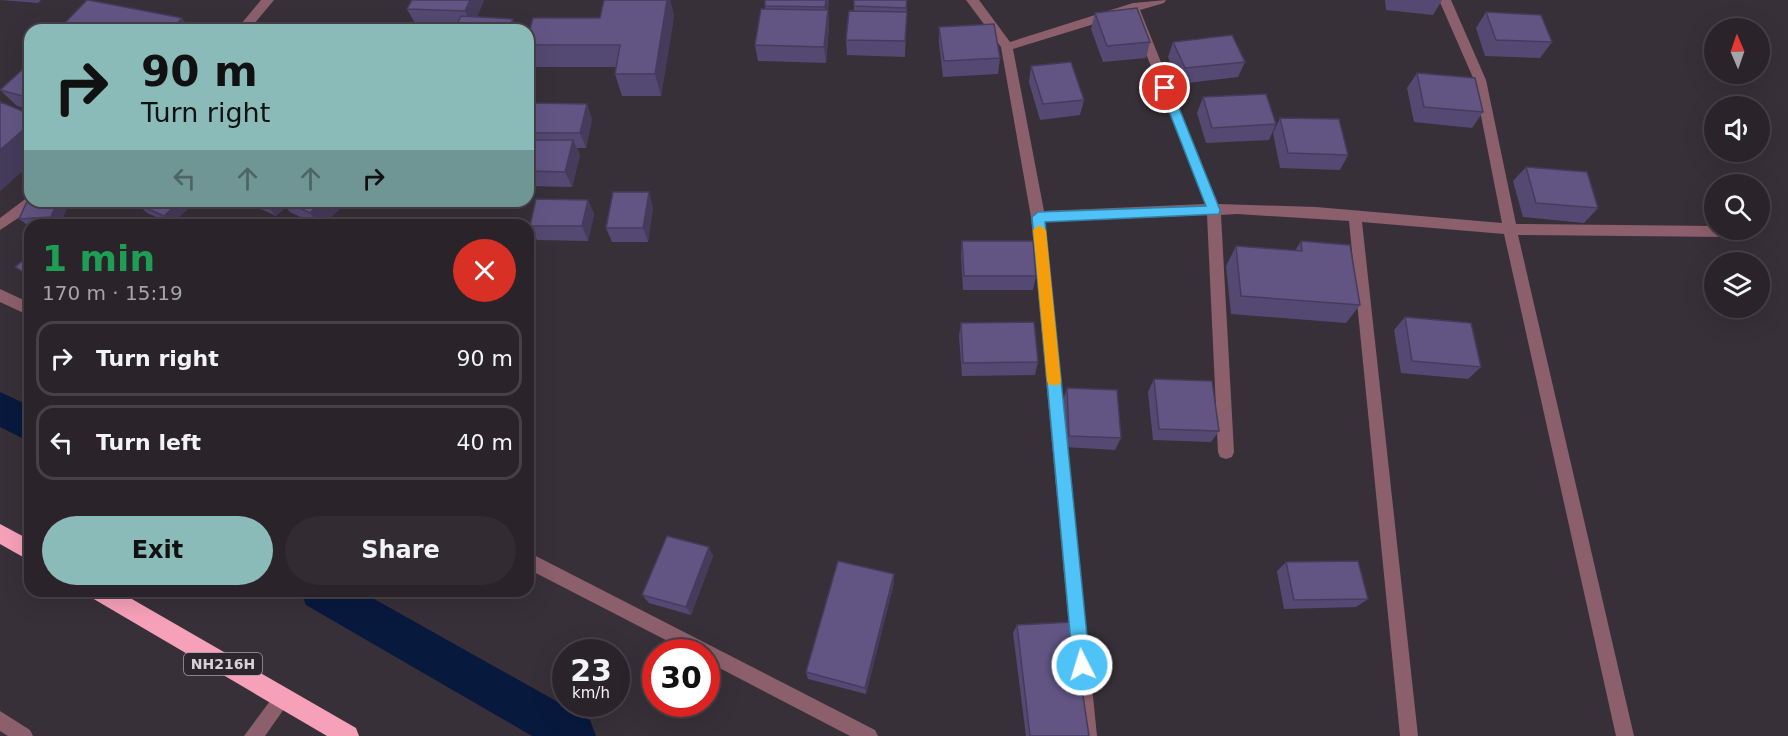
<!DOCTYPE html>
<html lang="en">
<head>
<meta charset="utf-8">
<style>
  body { margin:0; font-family:"DejaVu Sans",sans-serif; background:#322c32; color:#f1f3f6; height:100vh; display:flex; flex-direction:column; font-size:22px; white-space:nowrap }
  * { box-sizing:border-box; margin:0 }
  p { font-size:20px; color:#a5a4a8 }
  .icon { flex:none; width:33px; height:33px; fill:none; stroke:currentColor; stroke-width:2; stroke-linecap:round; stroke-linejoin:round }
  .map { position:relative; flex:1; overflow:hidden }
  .sheet { position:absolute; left:24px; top:219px; width:510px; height:378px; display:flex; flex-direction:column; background:#2a242a; border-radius:18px; box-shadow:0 6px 24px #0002,0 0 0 2px #464147 }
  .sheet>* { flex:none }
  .hud { position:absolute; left:24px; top:24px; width:510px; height:183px; border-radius:18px; box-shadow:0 6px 24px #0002,0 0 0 2px #464147; background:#8bbbb9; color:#111; overflow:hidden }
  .needle { width:39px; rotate:358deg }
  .tools { position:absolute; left:1704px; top:18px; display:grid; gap:12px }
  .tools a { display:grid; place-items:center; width:66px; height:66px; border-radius:50%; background:#2a242a; box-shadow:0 6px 24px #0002,0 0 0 2px #464147; font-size:30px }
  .speed { position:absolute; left:552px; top:639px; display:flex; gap:12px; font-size:30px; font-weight:700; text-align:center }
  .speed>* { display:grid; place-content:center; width:78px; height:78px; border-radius:50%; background:#2a242a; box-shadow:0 6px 24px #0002,0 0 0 2px #464147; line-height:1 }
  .speed small { font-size:15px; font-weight:400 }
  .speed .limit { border:9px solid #d22; background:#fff; color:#111 }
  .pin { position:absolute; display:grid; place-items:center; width:51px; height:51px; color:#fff; margin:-26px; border:3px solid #fff; border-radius:50%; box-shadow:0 2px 6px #0007 }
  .me { position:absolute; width:66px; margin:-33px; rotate:355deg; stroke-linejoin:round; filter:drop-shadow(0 0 4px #0008) }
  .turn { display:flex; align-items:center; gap:21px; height:126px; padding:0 18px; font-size:27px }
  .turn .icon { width:78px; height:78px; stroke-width:2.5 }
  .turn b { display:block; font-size:42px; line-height:51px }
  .lanes { display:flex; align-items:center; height:57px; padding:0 18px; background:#0003; justify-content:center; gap:30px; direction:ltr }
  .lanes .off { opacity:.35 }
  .round { display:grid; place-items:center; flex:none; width:63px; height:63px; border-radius:32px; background:#322c32 }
  .headline { display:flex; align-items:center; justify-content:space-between; height:102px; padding:0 18px }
  h1 { font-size:36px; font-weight:600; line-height:45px; color:#1e9e55 }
  .cta { display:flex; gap:12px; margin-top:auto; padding:12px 18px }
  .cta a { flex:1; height:69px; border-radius:36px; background:#8bbbb9; color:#111; font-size:24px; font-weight:600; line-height:69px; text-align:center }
  .cta a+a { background:#322c32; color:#f1f3f6 }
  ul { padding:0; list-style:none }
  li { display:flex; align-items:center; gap:18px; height:75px; margin:0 12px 9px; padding:0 6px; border:3px solid #464147; border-radius:18px }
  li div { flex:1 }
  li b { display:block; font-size:22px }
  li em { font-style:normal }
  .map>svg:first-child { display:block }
</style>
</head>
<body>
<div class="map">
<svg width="1788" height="736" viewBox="0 0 1788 736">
  <rect width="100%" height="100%" fill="#383038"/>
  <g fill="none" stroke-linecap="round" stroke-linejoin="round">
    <path fill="#08193e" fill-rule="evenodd" d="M0,392L30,406V442L0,427Z
      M300,591H360L590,720L596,736H532L306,605Z"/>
    <path fill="#8c5f6c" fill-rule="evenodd" d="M261,0H274L249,30H236Z
      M966,0H979L1010,42L1133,3L1166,0L1164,3L1140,10L1218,204L1316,207L1502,223L1474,80L1439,0H1451L1486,80L1516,224L1714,226V230H1733L1732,236L1727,237L1518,235L1634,736H1616L1504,234L1362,222L1418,736H1400L1349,221L1237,214L1221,215L1234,452L1232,457L1226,459L1220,457L1218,452L1207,215L1045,222L1097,736H1079L1031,217L1001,47ZM1130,13L1205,204L1044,211L1013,49Z
      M28,197H30V201H40L38,205L0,230V218Z
      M0,289L30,303V316L0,302Z
      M528,552L875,730L878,736H850L706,661V652H689L528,569Z
      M282,690L288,693L291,699L265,736H244L276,693Z
      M0,711L30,730L33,736H8L0,731Z"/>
    <path fill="#f7a0ba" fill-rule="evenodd" d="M0,524L30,540V561L0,544Z
      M89,591H118L356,728L359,736H327L92,598Z"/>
  </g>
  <path fill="#544972" d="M0,0H41L38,3Z
    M412,0H484L477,17L456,27L416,25L407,9Z
    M604,0H670L674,16L661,96H622L615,74L616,67H535L528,51V36L600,18Z
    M829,0L828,10L829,26L826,63L758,61L755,45L765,9V6Z
    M854,0H907L905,57L847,55L846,40L854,11Z
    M1385,0H1442L1433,15L1386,10Z
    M1486,12L1552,42L1540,58L1485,56L1476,28Z
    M1095,13L1150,42L1146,58L1103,62L1091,29Z
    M939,27L1000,58L998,74L943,77L939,43Z
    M1173,42L1245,62L1238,77L1179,84L1168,57Z
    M1031,66L1084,100L1080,115L1040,120L1029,82Z
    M30,70V109L17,106L0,90Z
    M1417,73L1483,112L1472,128L1414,122L1407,88Z
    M1203,97L1276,124L1269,140L1206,143L1197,113Z
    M528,103L592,119L586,148H577L580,155L572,187L528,186Z
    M1280,118L1348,155L1340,170L1280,168L1273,133Z
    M1526,167L1598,208L1584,223L1523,217L1513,181Z
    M588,200L594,214L588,241L537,240L530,226Z
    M30,201H70L60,224L30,225V226H29L19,219Z
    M196,201L172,224L147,213L139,205Z
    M244,201H346L347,202L323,225H317L290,212L286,207L276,216Z
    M653,207L648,242H612L606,228Z
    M962,241L1036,276L1033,290H963L961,255Z
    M1301,241L1360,305L1346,323L1231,314L1226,266L1236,246L1295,251Z
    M1405,317L1481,367L1468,379L1401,373L1394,330Z
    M961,323L1038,362L1035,375L962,376L959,336Z
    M1154,379L1219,431L1211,442L1153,440L1148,392Z
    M1067,388L1121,438L1115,450L1065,447L1063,400Z
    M713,556L691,615L649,603L642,595Z
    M1286,562L1368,599L1356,607L1284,609L1277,571Z
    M894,583L866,694L808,679L806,672Z
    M1017,625L1089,736H1026L1013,633Z"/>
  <path fill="#453c5c" d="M470,0H484L473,27L465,11Z
    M667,0H670L674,16L661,96L655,74Z
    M826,0H829L826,23L825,7Z
    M828,10L829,26L826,63L824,47Z
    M182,18L192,30H171Z
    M513,19L518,30H508Z
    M587,104L592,119L586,148L580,133Z
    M30,124V165L0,191V150Z
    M573,140L580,155L572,187L565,172Z
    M649,192L653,207L648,242L643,228Z
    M588,200L594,214L588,241L582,226Z
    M58,201H70L60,224L51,217Z
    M180,201H196L172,224L164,216Z
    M265,201H280L286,207L276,216L264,202Z
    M322,201H346L347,202L323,225H320L310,213Z
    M709,547L713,556L691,615L686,607Z
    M894,574V583L866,694L865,688Z"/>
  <path fill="#625584" stroke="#453c5c" stroke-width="1.5" d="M87,0H88L182,18L171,30H58Z
    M412,0H470L465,11L407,9Z
    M604,0H667L655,74H615L620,45H528V36L533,18H600Z
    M765,0H826L825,7L765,6Z
    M854,0H907L906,8L854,6Z
    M1137,8L1150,42L1107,46L1095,13Z
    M761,9L828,10L824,47L755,45Z
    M849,11L907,12L905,41L846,40Z
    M1486,12L1541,15L1552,42L1496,40Z
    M461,16L513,19L508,30H454Z
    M994,24L1000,58L944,61L939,27Z
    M1232,35L1245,62L1185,68L1173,42Z
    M1071,62L1084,100L1043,104L1031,66Z
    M23,69L30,70V98L0,90Z
    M1417,73L1475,78L1483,112L1424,107Z
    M1266,94L1276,124L1212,128L1203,97Z
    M0,102L30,114V124L0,150Z
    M528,103L587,104L580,133H528Z
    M1280,118L1339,119L1348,155L1288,153Z
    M528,140H573L565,172L528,171Z
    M1526,167L1587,172L1598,208L1536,203Z
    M613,192H649L643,228H606Z
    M30,195V201H58L51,217L19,219Z
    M536,199L588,200L582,226H530Z
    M144,201H180L164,216L139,205Z
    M285,201H322L310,213Z
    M74,220L83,225H68Z
    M962,241H1033L1036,276H964Z
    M1301,241L1350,245L1360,305L1241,296L1236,246L1302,251Z
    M30,255V276L15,267Z
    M1405,317L1471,323L1481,367L1412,361Z
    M1034,322L1038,362L963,363L961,323Z
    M1154,379L1212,381L1219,431L1159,429Z
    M1067,388L1117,390L1121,438L1069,436Z
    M667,536L709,547L686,607L642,595Z
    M838,561L894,574L865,688L806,672Z
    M1358,561L1368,599L1294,600L1286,562Z
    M1072,622L1089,736H1030L1017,625Z"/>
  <path fill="#4fc3f7" stroke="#337fa1" stroke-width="1.5" d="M1165,84L1171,88L1220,210L1219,214L1045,222L1090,665L1087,671L1082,673L1076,671L1073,665L1032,217L1038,212L1206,206L1160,88Z"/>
  <path fill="#f59e0b" d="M1039,225L1046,230L1061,381L1059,385H1049L1047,381L1033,230Z"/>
  <g text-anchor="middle" stroke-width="6" stroke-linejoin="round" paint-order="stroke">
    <rect fill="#2e262d" stroke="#a49ea4" stroke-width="1.5" x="184" y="653" width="78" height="22" rx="4.5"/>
    <g font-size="14" font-weight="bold" fill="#d7d2d7">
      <text x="223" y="669">NH216H</text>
    </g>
  </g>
</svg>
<div class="tools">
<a><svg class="needle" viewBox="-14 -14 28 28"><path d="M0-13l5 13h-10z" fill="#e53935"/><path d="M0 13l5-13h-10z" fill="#a5a4a8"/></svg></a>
<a><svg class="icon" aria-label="sound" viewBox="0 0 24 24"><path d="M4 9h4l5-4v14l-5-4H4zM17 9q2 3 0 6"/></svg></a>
<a><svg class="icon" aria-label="search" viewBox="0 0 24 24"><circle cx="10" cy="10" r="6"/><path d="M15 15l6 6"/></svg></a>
<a><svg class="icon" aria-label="layers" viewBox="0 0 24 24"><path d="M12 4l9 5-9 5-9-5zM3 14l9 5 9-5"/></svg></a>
</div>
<div class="speed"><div>23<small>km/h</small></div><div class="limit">30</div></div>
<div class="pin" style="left:1165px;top:88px;background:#d93025"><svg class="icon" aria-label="arrive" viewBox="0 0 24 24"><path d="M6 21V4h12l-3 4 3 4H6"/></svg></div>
<svg class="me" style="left:1082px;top:665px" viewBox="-20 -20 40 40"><circle r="17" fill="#4fc3f7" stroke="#fff" stroke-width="3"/><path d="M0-11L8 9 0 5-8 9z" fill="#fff"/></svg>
<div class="hud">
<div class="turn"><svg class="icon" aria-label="right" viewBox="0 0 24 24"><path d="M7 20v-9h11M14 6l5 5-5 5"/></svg><div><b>90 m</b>Turn right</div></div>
<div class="lanes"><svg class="icon off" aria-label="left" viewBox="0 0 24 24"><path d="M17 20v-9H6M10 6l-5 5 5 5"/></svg><svg class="icon off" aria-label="ahead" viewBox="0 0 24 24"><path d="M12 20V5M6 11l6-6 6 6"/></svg><svg class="icon off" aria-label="ahead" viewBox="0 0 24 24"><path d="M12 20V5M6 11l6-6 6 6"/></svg><svg class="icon" aria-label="right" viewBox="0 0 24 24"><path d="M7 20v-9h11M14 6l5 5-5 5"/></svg></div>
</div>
<section class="sheet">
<div class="headline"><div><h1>1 min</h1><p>170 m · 15:19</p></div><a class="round" style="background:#d93025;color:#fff"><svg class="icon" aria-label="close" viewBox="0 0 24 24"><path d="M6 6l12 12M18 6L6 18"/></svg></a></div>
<ul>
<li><svg class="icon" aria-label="right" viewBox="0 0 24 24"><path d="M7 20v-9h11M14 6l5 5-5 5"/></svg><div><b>Turn right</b></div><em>90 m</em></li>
<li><svg class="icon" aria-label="left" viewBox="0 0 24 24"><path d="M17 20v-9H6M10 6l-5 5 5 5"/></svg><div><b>Turn left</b></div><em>40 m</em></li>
</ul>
<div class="cta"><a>Exit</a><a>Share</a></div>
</section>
</div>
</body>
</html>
